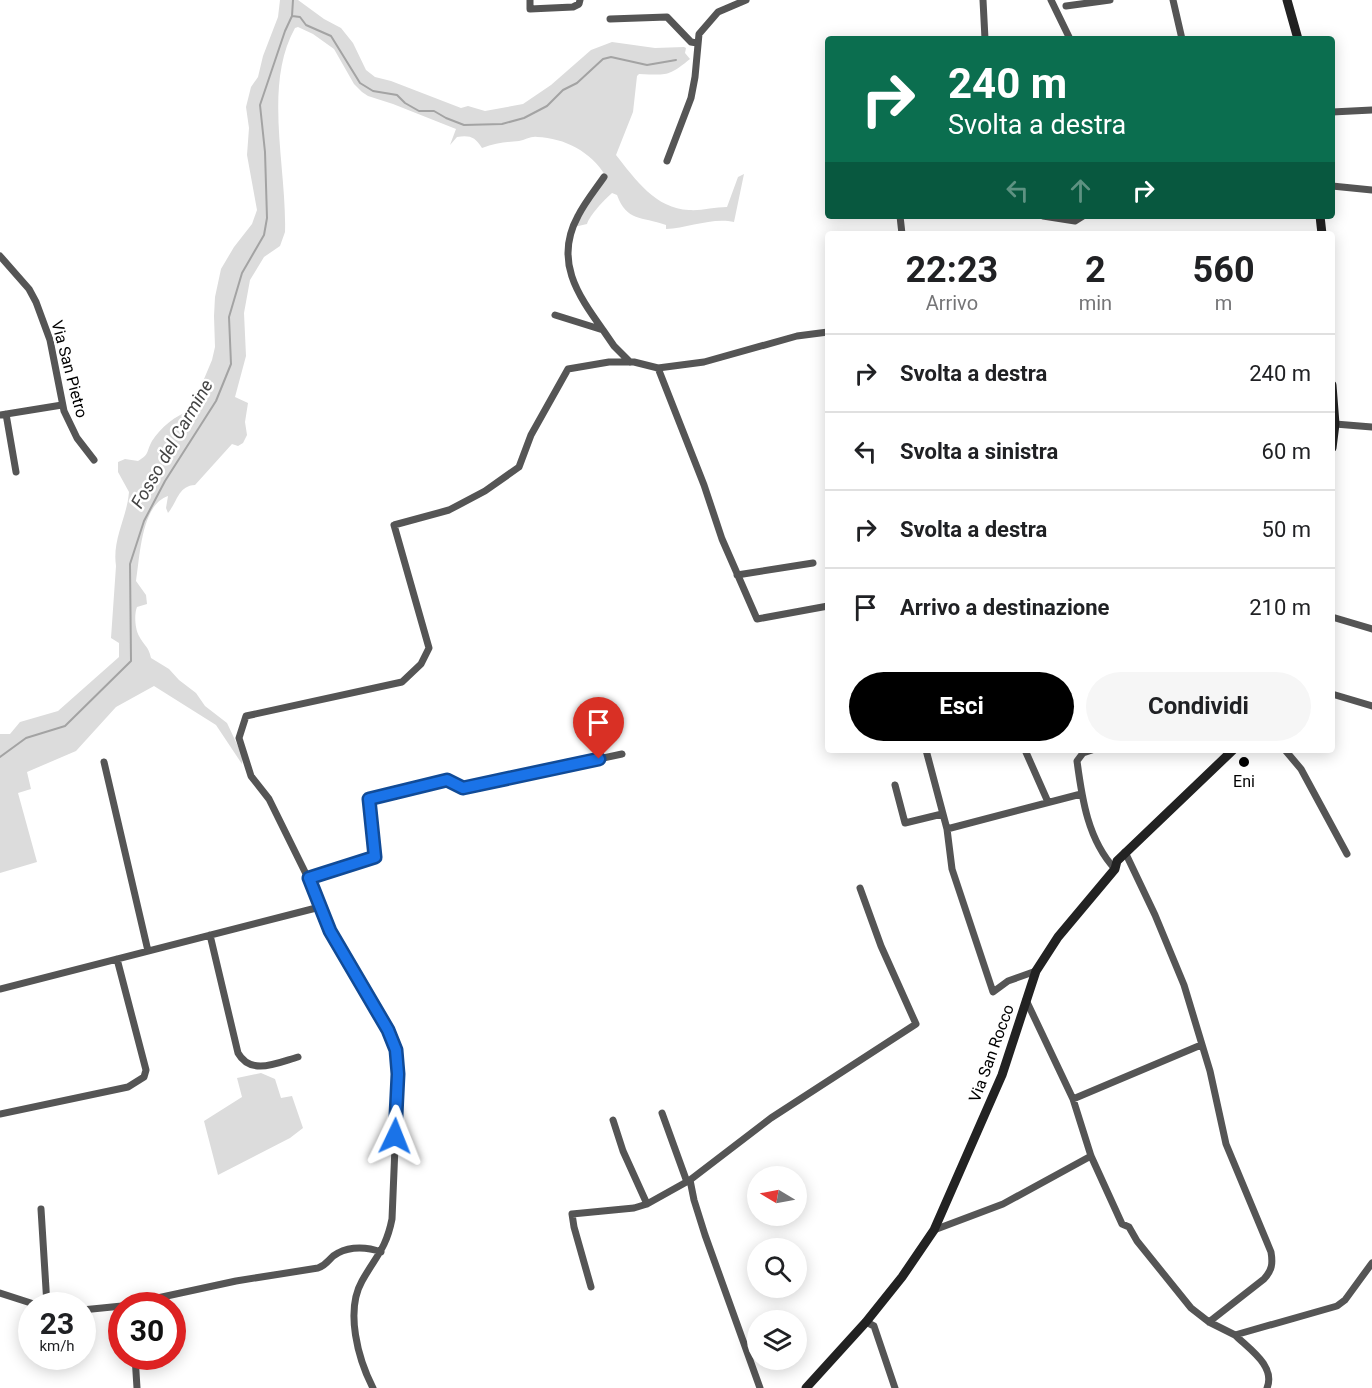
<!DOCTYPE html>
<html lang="it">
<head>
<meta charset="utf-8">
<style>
  body { margin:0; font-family:Roboto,sans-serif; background:#f6f6f6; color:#202124; height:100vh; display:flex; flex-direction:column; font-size:22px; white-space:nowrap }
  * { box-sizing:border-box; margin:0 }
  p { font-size:20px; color:#757577 }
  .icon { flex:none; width:33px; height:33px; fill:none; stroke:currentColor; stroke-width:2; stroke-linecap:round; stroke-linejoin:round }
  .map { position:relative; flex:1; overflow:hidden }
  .side { position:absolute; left:825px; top:231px; width:510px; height:522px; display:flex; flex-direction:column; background:#fff; border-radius:6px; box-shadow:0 3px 15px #0003 }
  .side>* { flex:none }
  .hud { position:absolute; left:825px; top:36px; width:510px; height:183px; border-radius:6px; box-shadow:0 3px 15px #0003; background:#0b6e4f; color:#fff; overflow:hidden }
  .needle { width:39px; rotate:280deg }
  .controls { position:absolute; left:747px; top:1166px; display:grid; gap:12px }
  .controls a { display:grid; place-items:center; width:60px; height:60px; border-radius:50%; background:#fff; box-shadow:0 3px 15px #0003; font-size:30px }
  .speed { position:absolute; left:18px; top:1292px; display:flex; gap:12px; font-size:30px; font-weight:700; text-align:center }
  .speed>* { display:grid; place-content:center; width:78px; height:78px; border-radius:50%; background:#fff; box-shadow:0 3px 15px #0003; line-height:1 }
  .speed small { font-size:15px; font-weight:400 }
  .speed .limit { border:9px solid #d22; background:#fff; color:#111 }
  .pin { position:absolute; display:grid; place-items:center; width:51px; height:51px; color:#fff; margin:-62px -26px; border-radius:50% 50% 50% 0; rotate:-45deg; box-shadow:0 0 6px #0007 }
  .pin .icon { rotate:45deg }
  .me { position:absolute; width:66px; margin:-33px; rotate:2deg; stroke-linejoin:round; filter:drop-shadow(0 0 4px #0008) }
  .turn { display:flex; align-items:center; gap:21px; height:126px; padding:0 24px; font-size:27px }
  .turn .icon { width:78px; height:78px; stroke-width:2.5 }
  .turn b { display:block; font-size:42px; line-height:51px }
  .lanes { display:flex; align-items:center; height:57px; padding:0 24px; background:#0003; justify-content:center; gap:30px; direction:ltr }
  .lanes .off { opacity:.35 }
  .eta { display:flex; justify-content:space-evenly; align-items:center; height:102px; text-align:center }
  .eta b { font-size:36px; font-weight:700; line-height:42px }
  .button { display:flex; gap:12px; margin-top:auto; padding:12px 24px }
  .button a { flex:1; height:69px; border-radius:36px; background:#000; color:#fff; font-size:24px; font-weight:700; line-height:69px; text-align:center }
  .button a+a { background:#f6f6f6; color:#202124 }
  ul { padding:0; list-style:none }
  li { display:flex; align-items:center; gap:18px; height:78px; padding:0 24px; border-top:2px solid #e0e0e0 }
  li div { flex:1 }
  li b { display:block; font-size:22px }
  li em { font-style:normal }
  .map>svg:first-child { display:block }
</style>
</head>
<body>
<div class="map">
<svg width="1372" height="1388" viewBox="0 0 1372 1388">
  <rect width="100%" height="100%" fill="#fff"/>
  <path fill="#dcdcdc" d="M280,0H298L324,19L341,28L353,43L366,70L375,77L391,81L461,108L468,106L485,111L523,104L551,85L591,50L612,42L655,48L684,47L686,48L685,53L690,59C668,77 666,75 639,74L637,76L633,112L616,155C635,179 656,209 689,210C701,211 714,207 727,207L738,177L744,174L734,222C713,217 688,228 666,229V225C641,216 627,222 617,195L612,193C604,200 590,215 587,224L574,227L605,175C591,152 565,138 537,137C531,136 525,140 519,141C506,142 495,143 482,148C475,137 470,135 457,137L450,145L456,129L393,104L368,96L362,92L354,84L334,49L313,34L298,27L295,28C263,85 287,168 285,232L280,246L264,257L250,280L244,313L246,356L235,397L248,403L245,422L247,435L243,443L238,446L232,444L195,485C178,486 178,501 168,513L166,508L168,496C141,505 140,557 136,581L146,595L147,604L137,607C134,614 135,629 139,636C144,646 148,645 151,658L169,669L179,680L196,693L205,706L227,723L243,757L242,764L216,725L154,686L116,707L76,751L27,772L31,789L18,793L37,862L0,873V734H10L20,722L58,711L119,657V643L111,638L116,566C112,539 127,518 129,492L118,472V462L125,459L138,461C150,454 146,452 152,441C160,428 176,415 191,410L212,360L215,347L214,316L215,297L221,269L234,247L252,224L257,210L247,155L249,128L246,107L251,87L258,77L263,56L278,17Z
    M261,1073L275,1079L281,1098L292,1096L303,1128L290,1138L218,1175L204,1121L242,1097L237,1078Z"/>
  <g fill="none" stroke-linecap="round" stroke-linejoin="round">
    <path stroke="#a3a3a3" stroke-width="2" d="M292,16L300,17L306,25L331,36L360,83L373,91L397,95L405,103L419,111H434L446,118L464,125L502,124L524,118L547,106L563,90L577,83L603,59L611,57L647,65L676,60
      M0,757L26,738L65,726L131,661L130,564L144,521L165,481L216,401L231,364L229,317L242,273L264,235L267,218L265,152L260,105L285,31L292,16L293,0"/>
    <path stroke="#555" stroke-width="7" d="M530,0V9L573,7L579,4L580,0
      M983,0L985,39
      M1051,0L1070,39
      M1173,0L1182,39
      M1066,6L1110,0
      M610,19L667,17L691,42L697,43
      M1332,112L1372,110
      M667,161L691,98L695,77L699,34L718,12L746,0
      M1332,186L1372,190
      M900,216L902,234
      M1043,216L1075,221L1083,216
      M0,256L29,289L36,302L50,340L64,411L77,438L94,460
      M555,315L603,330L614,346L630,362
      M603,330C577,294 554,260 578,216C585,202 595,190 604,177
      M658,368L704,485L722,539L757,619L828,606
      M6,414L16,472
      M0,415L62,405
      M1335,424L1372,427
      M737,575L813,563
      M1332,617L1372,629
      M1332,694L1372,706
      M926,750L947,829L952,869L993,992L1008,981L1036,971
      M1025,750L1048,802
      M1092,750L1083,753L1077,761C1082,799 1088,840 1115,869
      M1285,750L1301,769L1347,854
      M104,762L148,951
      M895,785L905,823L942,814
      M947,829L1081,794
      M1125,852L1155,915L1184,985L1210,1071L1226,1144L1271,1252C1273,1264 1272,1270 1264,1279L1209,1322
      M308,878L375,857L369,799L447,780L463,788L622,754
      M210,935L238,1053C251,1076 277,1063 298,1057
      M0,989L320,907
      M1026,1000L1073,1099L1091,1156L1122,1224L1129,1227L1137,1241L1191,1308L1209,1322L1235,1335L1337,1306L1345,1300L1372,1263
      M1073,1099L1201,1045
      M662,1113L687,1182
      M0,1114L128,1087L144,1077L146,1070L117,959
      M613,1120L623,1151L647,1204
      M690,1180L694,1200L705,1235L760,1388
      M41,1209L47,1305
      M934,1230L1003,1204L1091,1156
      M591,1287L574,1227L572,1214L634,1208L647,1204L690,1180L771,1118L916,1024L881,946L860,888
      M0,1293L37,1305
      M125,1305L236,1281L318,1268C329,1264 329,1257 338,1253C351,1246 368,1247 381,1252
      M82,1310L122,1306
      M866,1322L874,1326L895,1388
      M1235,1335C1249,1349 1276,1366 1267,1388
      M135,1356L137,1388
      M373,1388C358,1359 345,1311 362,1281C376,1256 386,1249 392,1219L398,1074L396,1050L388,1030L330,931L308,878L269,799L251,776L239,738L246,716L402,682L421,664L429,648L394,525L449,510L485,491L519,467L531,435L568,369L609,362H634L658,368L704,362L797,336L828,332"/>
    <path stroke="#222" stroke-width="9" d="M1287,0L1298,39
      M1320,216L1322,234
      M1332,385L1335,424L1332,448
      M806,1388L866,1322L902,1277L934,1230L1002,1075L1036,971L1058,937L1115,869L1117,861L1233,750"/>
  </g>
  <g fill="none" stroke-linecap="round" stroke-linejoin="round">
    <defs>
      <path id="route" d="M395,1136L398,1074L396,1050L388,1030L330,931L309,878L375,857L369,799L447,780L463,788L599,759"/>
    </defs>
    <use href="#route" stroke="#114b97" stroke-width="15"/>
    <use href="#route" stroke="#1a73e8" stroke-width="10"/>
  </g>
  <circle fill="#000" stroke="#fff" stroke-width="2" cx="1244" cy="762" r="6"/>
  <g text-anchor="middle" stroke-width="5" stroke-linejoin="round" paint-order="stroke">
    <g font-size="16" fill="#000" stroke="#fff">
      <text transform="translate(70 369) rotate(75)" y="6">Via San Pietro</text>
      <text transform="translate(991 1053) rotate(-70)" y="6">Via San Rocco</text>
    </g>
    <g font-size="16" fill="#000" stroke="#fff">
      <text x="1244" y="787">Eni</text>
    </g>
    <g font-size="18" font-style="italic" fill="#444" stroke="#fff">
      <text transform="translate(172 444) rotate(-60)" y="6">Fosso del Carmine</text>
    </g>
  </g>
</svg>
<div class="controls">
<a><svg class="needle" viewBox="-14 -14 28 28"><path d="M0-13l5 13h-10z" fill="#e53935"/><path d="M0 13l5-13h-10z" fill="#757577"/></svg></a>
<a><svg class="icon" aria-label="search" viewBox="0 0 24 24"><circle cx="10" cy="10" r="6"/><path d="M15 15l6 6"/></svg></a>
<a><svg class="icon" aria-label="layers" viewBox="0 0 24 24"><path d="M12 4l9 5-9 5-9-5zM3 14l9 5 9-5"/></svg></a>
</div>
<div class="speed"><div>23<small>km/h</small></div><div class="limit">30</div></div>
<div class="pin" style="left:599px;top:759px;background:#d93025"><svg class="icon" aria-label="arrive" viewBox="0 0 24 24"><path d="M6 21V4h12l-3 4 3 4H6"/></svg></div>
<svg class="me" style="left:395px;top:1136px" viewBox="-20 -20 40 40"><path d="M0-17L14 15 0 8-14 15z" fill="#1a73e8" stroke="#fff" stroke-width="4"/></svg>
<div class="hud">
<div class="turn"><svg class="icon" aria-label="right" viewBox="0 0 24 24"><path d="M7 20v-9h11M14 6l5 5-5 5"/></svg><div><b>240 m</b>Svolta a destra</div></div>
<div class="lanes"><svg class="icon off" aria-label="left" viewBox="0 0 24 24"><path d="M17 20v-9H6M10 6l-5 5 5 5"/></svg><svg class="icon off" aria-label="ahead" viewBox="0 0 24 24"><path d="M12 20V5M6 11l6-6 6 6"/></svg><svg class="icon" aria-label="right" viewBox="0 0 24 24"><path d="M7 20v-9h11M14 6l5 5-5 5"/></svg></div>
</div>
<section class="side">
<div class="eta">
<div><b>22:23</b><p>Arrivo</p></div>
<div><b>2</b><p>min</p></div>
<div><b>560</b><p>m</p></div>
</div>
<ul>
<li><svg class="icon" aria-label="right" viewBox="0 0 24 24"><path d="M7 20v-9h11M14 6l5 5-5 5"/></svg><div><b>Svolta a destra</b></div><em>240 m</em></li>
<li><svg class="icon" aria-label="left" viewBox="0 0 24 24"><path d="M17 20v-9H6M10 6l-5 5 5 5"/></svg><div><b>Svolta a sinistra</b></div><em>60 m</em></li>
<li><svg class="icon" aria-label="right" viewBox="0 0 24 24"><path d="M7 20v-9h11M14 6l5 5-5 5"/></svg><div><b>Svolta a destra</b></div><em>50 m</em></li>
<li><svg class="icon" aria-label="arrive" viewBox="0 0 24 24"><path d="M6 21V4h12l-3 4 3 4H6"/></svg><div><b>Arrivo a destinazione</b></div><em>210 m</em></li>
</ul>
<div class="button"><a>Esci</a><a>Condividi</a></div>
</section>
</div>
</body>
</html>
